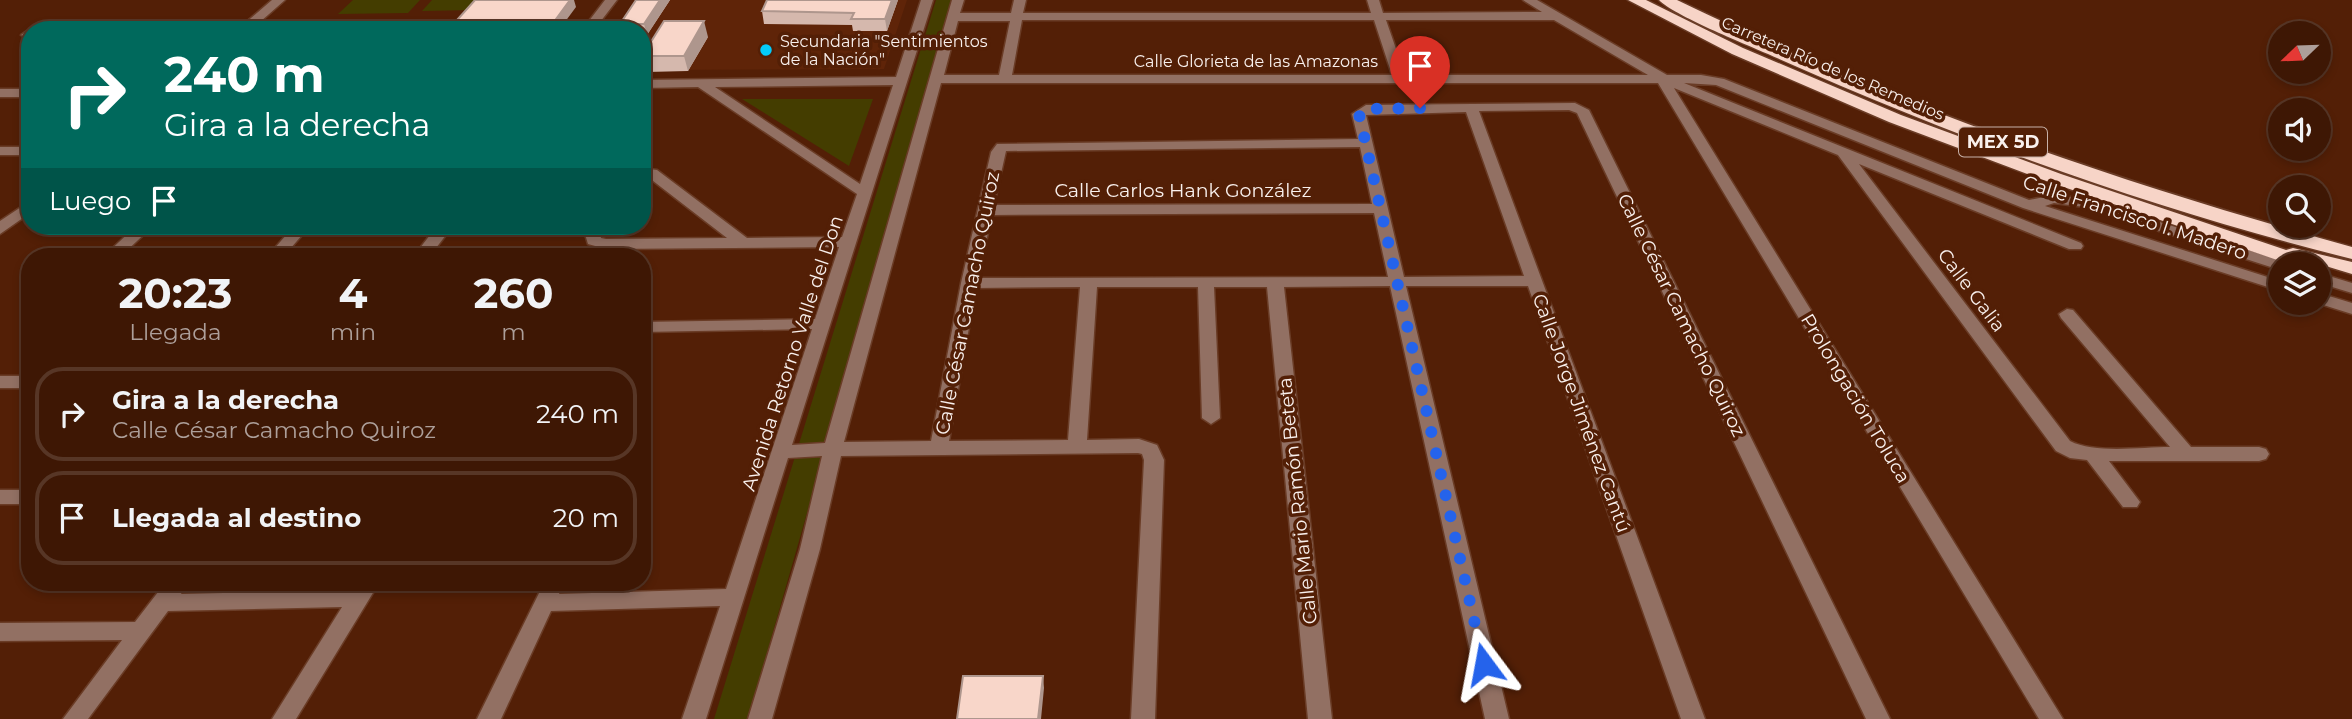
<!DOCTYPE html>
<html lang="es">
<head>
<meta charset="utf-8">
<style>
  body { margin:0; font-family:Montserrat,sans-serif; background:#45200e; color:#f1f3f6; height:100vh; display:flex; flex-direction:column; font-size:26px; white-space:nowrap }
  * { box-sizing:border-box; margin:0 }
  p { font-size:23px; color:#ad9f9a }
  .icon { flex:none; width:38px; height:38px; fill:none; stroke:currentColor; stroke-width:2; stroke-linecap:round; stroke-linejoin:round }
  .map { position:relative; flex:1; overflow:hidden }
  .side { position:absolute; left:21px; top:248px; width:630px; height:343px; display:flex; flex-direction:column; background:#3e1704; border-radius:28px; box-shadow:0 4px 10px #0003,0 0 0 2px #573626 }
  .side>* { flex:none }
  .guide { position:absolute; left:21px; top:21px; width:630px; height:214px; border-radius:28px; box-shadow:0 4px 10px #0003,0 0 0 2px #573626; background:#00695c; color:#fff; overflow:hidden }
  .needle { width:46px; rotate:247deg }
  .buttons { position:absolute; left:2268px; top:21px; display:grid; gap:14px }
  .buttons a { display:grid; place-items:center; width:63px; height:63px; border-radius:50%; background:#3e1704; box-shadow:0 4px 10px #0003,0 0 0 2px #573626; font-size:35px }
  .pin { position:absolute; display:grid; place-items:center; width:60px; height:60px; color:#fff; margin:-72px -30px; border-radius:50% 50% 50% 0; rotate:-45deg; box-shadow:0 0 7px #0007 }
  .pin .icon { rotate:45deg }
  .me { position:absolute; width:77px; margin:-38px; rotate:347deg; stroke-linejoin:round; filter:drop-shadow(0 0 5px #0008) }
  .turn { display:flex; align-items:center; gap:24px; height:147px; padding:0 28px; font-size:32px }
  .turn .icon { width:91px; height:91px; stroke-width:2.5 }
  .turn b { display:block; font-size:49px; line-height:60px }
  .then { display:flex; align-items:center; height:66px; padding:0 28px; background:#0003; gap:14px; font-size:26px }
  .eta { display:flex; justify-content:space-evenly; align-items:center; height:119px; text-align:center }
  .eta b { font-size:42px; font-weight:700; line-height:49px }
  ul { padding:0; list-style:none }
  li { display:flex; align-items:center; gap:21px; height:94px; margin:0 14px 10px; padding:0 14px; border:4px solid #573626; border-radius:28px }
  li div { flex:1 }
  li b { display:block; font-size:26px }
  li em { font-style:normal }
  .map>svg:first-child { display:block }
</style>
</head>
<body>
<div class="map">
<svg width="2352" height="719" viewBox="0 0 2352 719">
  <rect width="100%" height="100%" fill="#531f06"/>
  <path fill="#5f2408" d="M639,0H907L884,69L642,70V30H618Z"/>
  <path fill="#443d00" d="M353,0H420L408,13L338,14Z
    M432,0H484L475,10L422,11Z
    M936,0H954L748,719H714Z
    M742,99H873L849,166Z"/>
  <g fill="none" stroke-linecap="round" stroke-linejoin="round">
    <defs>
      <path id="minor" d="M272,0H285L251,30H237Z
        M605,0H617L594,30H582Z
        M921,0H933L792,445L825,443L952,0H964L960,13H1011L1014,0H1026L1023,13H1371L1367,0H1379L1383,13L1542,12L1523,0H1537L1667,75H1701L1724,79L2029,200L2054,195L2087,199L2286,262L2287,264H2280V270L2085,207L2054,203L2045,206L2280,281V291L2274,289L2023,208L1716,85L1684,83L2081,243L2083,246L2081,249H2069L1859,164L2070,441C2095,454 2141,447 2170,447L2061,318L2059,314L2067,309L2073,310L2191,447H2259L2266,449L2269,454L2266,459L2259,461H2109L2140,502L2137,507H2123L2087,460L2070,458L2056,451L1838,155L1674,88L2063,719H2039L1658,83H941L844,442L931,441L961,283L991,152L997,144L1358,139L1352,114L1366,105L1575,103L1589,110L1890,719H1866L1577,113L1569,110L1479,111L1705,719H1681L1528,286H1406L1509,719H1485L1390,286L1284,287L1332,719H1308L1267,287H1214L1220,418L1211,424L1202,418L1198,287H1097L1087,440L1139,439L1157,445L1164,460L1155,719H1131L1144,460L1142,454L1138,453L841,456L820,549L772,719H748L800,549L822,456L788,458L706,719H682L720,606L551,611L501,719H477L544,583H564L559,594L726,589L812,329L642,332V322L815,319L839,247L606,249L588,244L584,231L587,226H603L600,231L601,238L606,239L727,238L648,177L642,176V168L657,170L747,238L842,237L857,194L698,87L642,88V80L896,77ZM1022,20H1374L1392,75H1012ZM1386,20H1554L1648,75H1405ZM958,21H1010L999,75H944ZM893,85L860,184L715,87ZM1466,112L1524,276L1404,277L1366,115ZM1360,147L1372,204L994,205L1006,151ZM1374,213L1388,277L978,278L992,215ZM1080,287L1068,440L949,441L976,288Z
        M27,31H30V39L21,35Z
        M0,89H30V97H0Z
        M0,147H30V155H0Z
        M30,201V213L0,234V221Z
        M136,226H153L120,257H103Z
        M294,226H310L283,257H267Z
        M437,226H453L429,257H413Z
        M2319,273L2352,283V293L2319,283Z
        M2319,293L2352,303V314L2317,303Z
        M0,376H30V388H0Z
        M0,490H30V504H0Z
        M165,583H187L181,594L353,590L357,583H379L296,719H272L342,607L168,611L88,719H63L122,640L0,641V623L135,622Z"/>
      <path id="highway" d="M1628,0H1646L1743,48L1901,115L2061,174L2286,250L2293,248L2352,262V274L2319,264H2289L2049,182L1889,122L1732,54Z
        M1659,0H1677C1894,105 2120,183 2352,247V259C2152,209 1955,138 1768,54C1745,44 1673,15 1659,0Z"/>
    </defs>
    <use href="#minor" stroke="#6a3c26" stroke-width="3"/>
    <use href="#highway" stroke="#6a3c26" stroke-width="3"/>
    <use href="#minor" fill="#927063" fill-rule="evenodd"/>
    <use href="#highway" fill="#f7d4c7" fill-rule="evenodd"/>
  </g>
  <path fill="#d5b8ad" d="M636,0H670L647,35H642V30H621L620,24Z
    M898,0L887,31H853L852,25L764,24L762,11Z
    M708,37L688,71L647,72L642,56Z"/>
  <path fill="#ae968d" d="M570,0H574L576,7L559,30H548Z
    M660,0H670L647,35L644,24Z
    M892,0H898L887,31L885,19Z
    M704,21L708,37L688,71L684,56Z
    M1043,676L1044,688L1041,719H1038Z"/>
  <path fill="#f8d6c9" stroke="#ae968d" stroke-width="2" d="M475,0H570L548,30H448Z
    M636,0H660L644,24H620Z
    M767,0H892L885,19H851L854,13L762,11Z
    M664,21H704L684,56H642Z
    M963,676H1043L1038,719H957Z"/>
  <g fill="none" stroke-linecap="round" stroke-linejoin="round">
    <path stroke="#2563eb" stroke-width="12" stroke-dasharray="0 21.6" d="M1420,108L1366,109L1359,114L1484,664"/>
  </g>
  <circle fill="#04cbf9" stroke="#531f06" stroke-width="2.5" cx="766" cy="50" r="7"/>
  <g text-anchor="middle" stroke-width="7" stroke-linejoin="round" paint-order="stroke">
    <g font-size="16" fill="#f9f0ed" stroke="#531f06" text-anchor="start">
      <text x="780" y="47">Secundaria "Sentimientos<tspan x="780" dy="18">de la Nación"</tspan></text>
    </g>
    <g font-size="16" fill="#f9f0ed" stroke="#531f06">
      <text x="1256" y="67">Calle Glorieta de las Amazonas</text>
      <text transform="translate(1833 68) rotate(23)" y="6">Carretera Río de los Remedios</text>
    </g>
    <rect fill="#531f06" stroke="#c7b1a8" stroke-width="2" x="1959" y="127.5" width="88" height="29" rx="5"/>
    <g font-size="18" font-weight="bold" fill="#f9f0ed">
      <text x="2003" y="148">MEX 5D</text>
    </g>
    <g font-size="19" fill="#f9f0ed" stroke="#531f06">
      <text x="1183" y="197">Calle Carlos Hank González</text>
      <text transform="translate(2135 217) rotate(18)" y="7">Calle Francisco I. Madero</text>
      <text transform="translate(1972 290) rotate(53)" y="7">Calle Galia</text>
      <text transform="translate(967 303) rotate(-79)" y="7">Calle César Camacho Quiroz</text>
      <text transform="translate(1682 315) rotate(64)" y="7">Calle César Camacho Quiroz</text>
      <text transform="translate(792 353) rotate(-72)" y="7">Avenida Retorno Valle del Don</text>
      <text transform="translate(1856 398) rotate(59)" y="7">Prolongación Toluca</text>
      <text transform="translate(1582 413) rotate(70)" y="7">Calle Jorge Jiménez Cantú</text>
      <text transform="translate(1297 501) rotate(-96)" y="7">Calle Mario Ramón Beteta</text>
    </g>
  </g>
</svg>
<div class="buttons">
<a><svg class="needle" viewBox="-14 -14 28 28"><path d="M0-13l5 13h-10z" fill="#e53935"/><path d="M0 13l5-13h-10z" fill="#ad9f9a"/></svg></a>
<a><svg class="icon" aria-label="sound" viewBox="0 0 24 24"><path d="M4 9h4l5-4v14l-5-4H4zM17 9q2 3 0 6"/></svg></a>
<a><svg class="icon" aria-label="search" viewBox="0 0 24 24"><circle cx="10" cy="10" r="6"/><path d="M15 15l6 6"/></svg></a>
<a><svg class="icon" aria-label="layers" viewBox="0 0 24 24"><path d="M12 4l9 5-9 5-9-5zM3 14l9 5 9-5"/></svg></a>
</div>
<div class="pin" style="left:1420px;top:108px;background:#d93025"><svg class="icon" aria-label="arrive" viewBox="0 0 24 24"><path d="M6 21V4h12l-3 4 3 4H6"/></svg></div>
<svg class="me" style="left:1484px;top:664px" viewBox="-20 -20 40 40"><path d="M0-17L14 15 0 8-14 15z" fill="#2563eb" stroke="#fff" stroke-width="4"/></svg>
<div class="guide">
<div class="turn"><svg class="icon" aria-label="right" viewBox="0 0 24 24"><path d="M7 20v-9h11M14 6l5 5-5 5"/></svg><div><b>240 m</b>Gira a la derecha</div></div>
<div class="then">Luego<svg class="icon" aria-label="arrive" viewBox="0 0 24 24"><path d="M6 21V4h12l-3 4 3 4H6"/></svg></div>
</div>
<section class="side">
<div class="eta">
<div><b>20:23</b><p>Llegada</p></div>
<div><b>4</b><p>min</p></div>
<div><b>260</b><p>m</p></div>
</div>
<ul>
<li><svg class="icon" aria-label="right" viewBox="0 0 24 24"><path d="M7 20v-9h11M14 6l5 5-5 5"/></svg><div><b>Gira a la derecha</b><p>Calle César Camacho Quiroz</p></div><em>240 m</em></li>
<li><svg class="icon" aria-label="arrive" viewBox="0 0 24 24"><path d="M6 21V4h12l-3 4 3 4H6"/></svg><div><b>Llegada al destino</b></div><em>20 m</em></li>
</ul>
</section>
</div>
</body>
</html>
